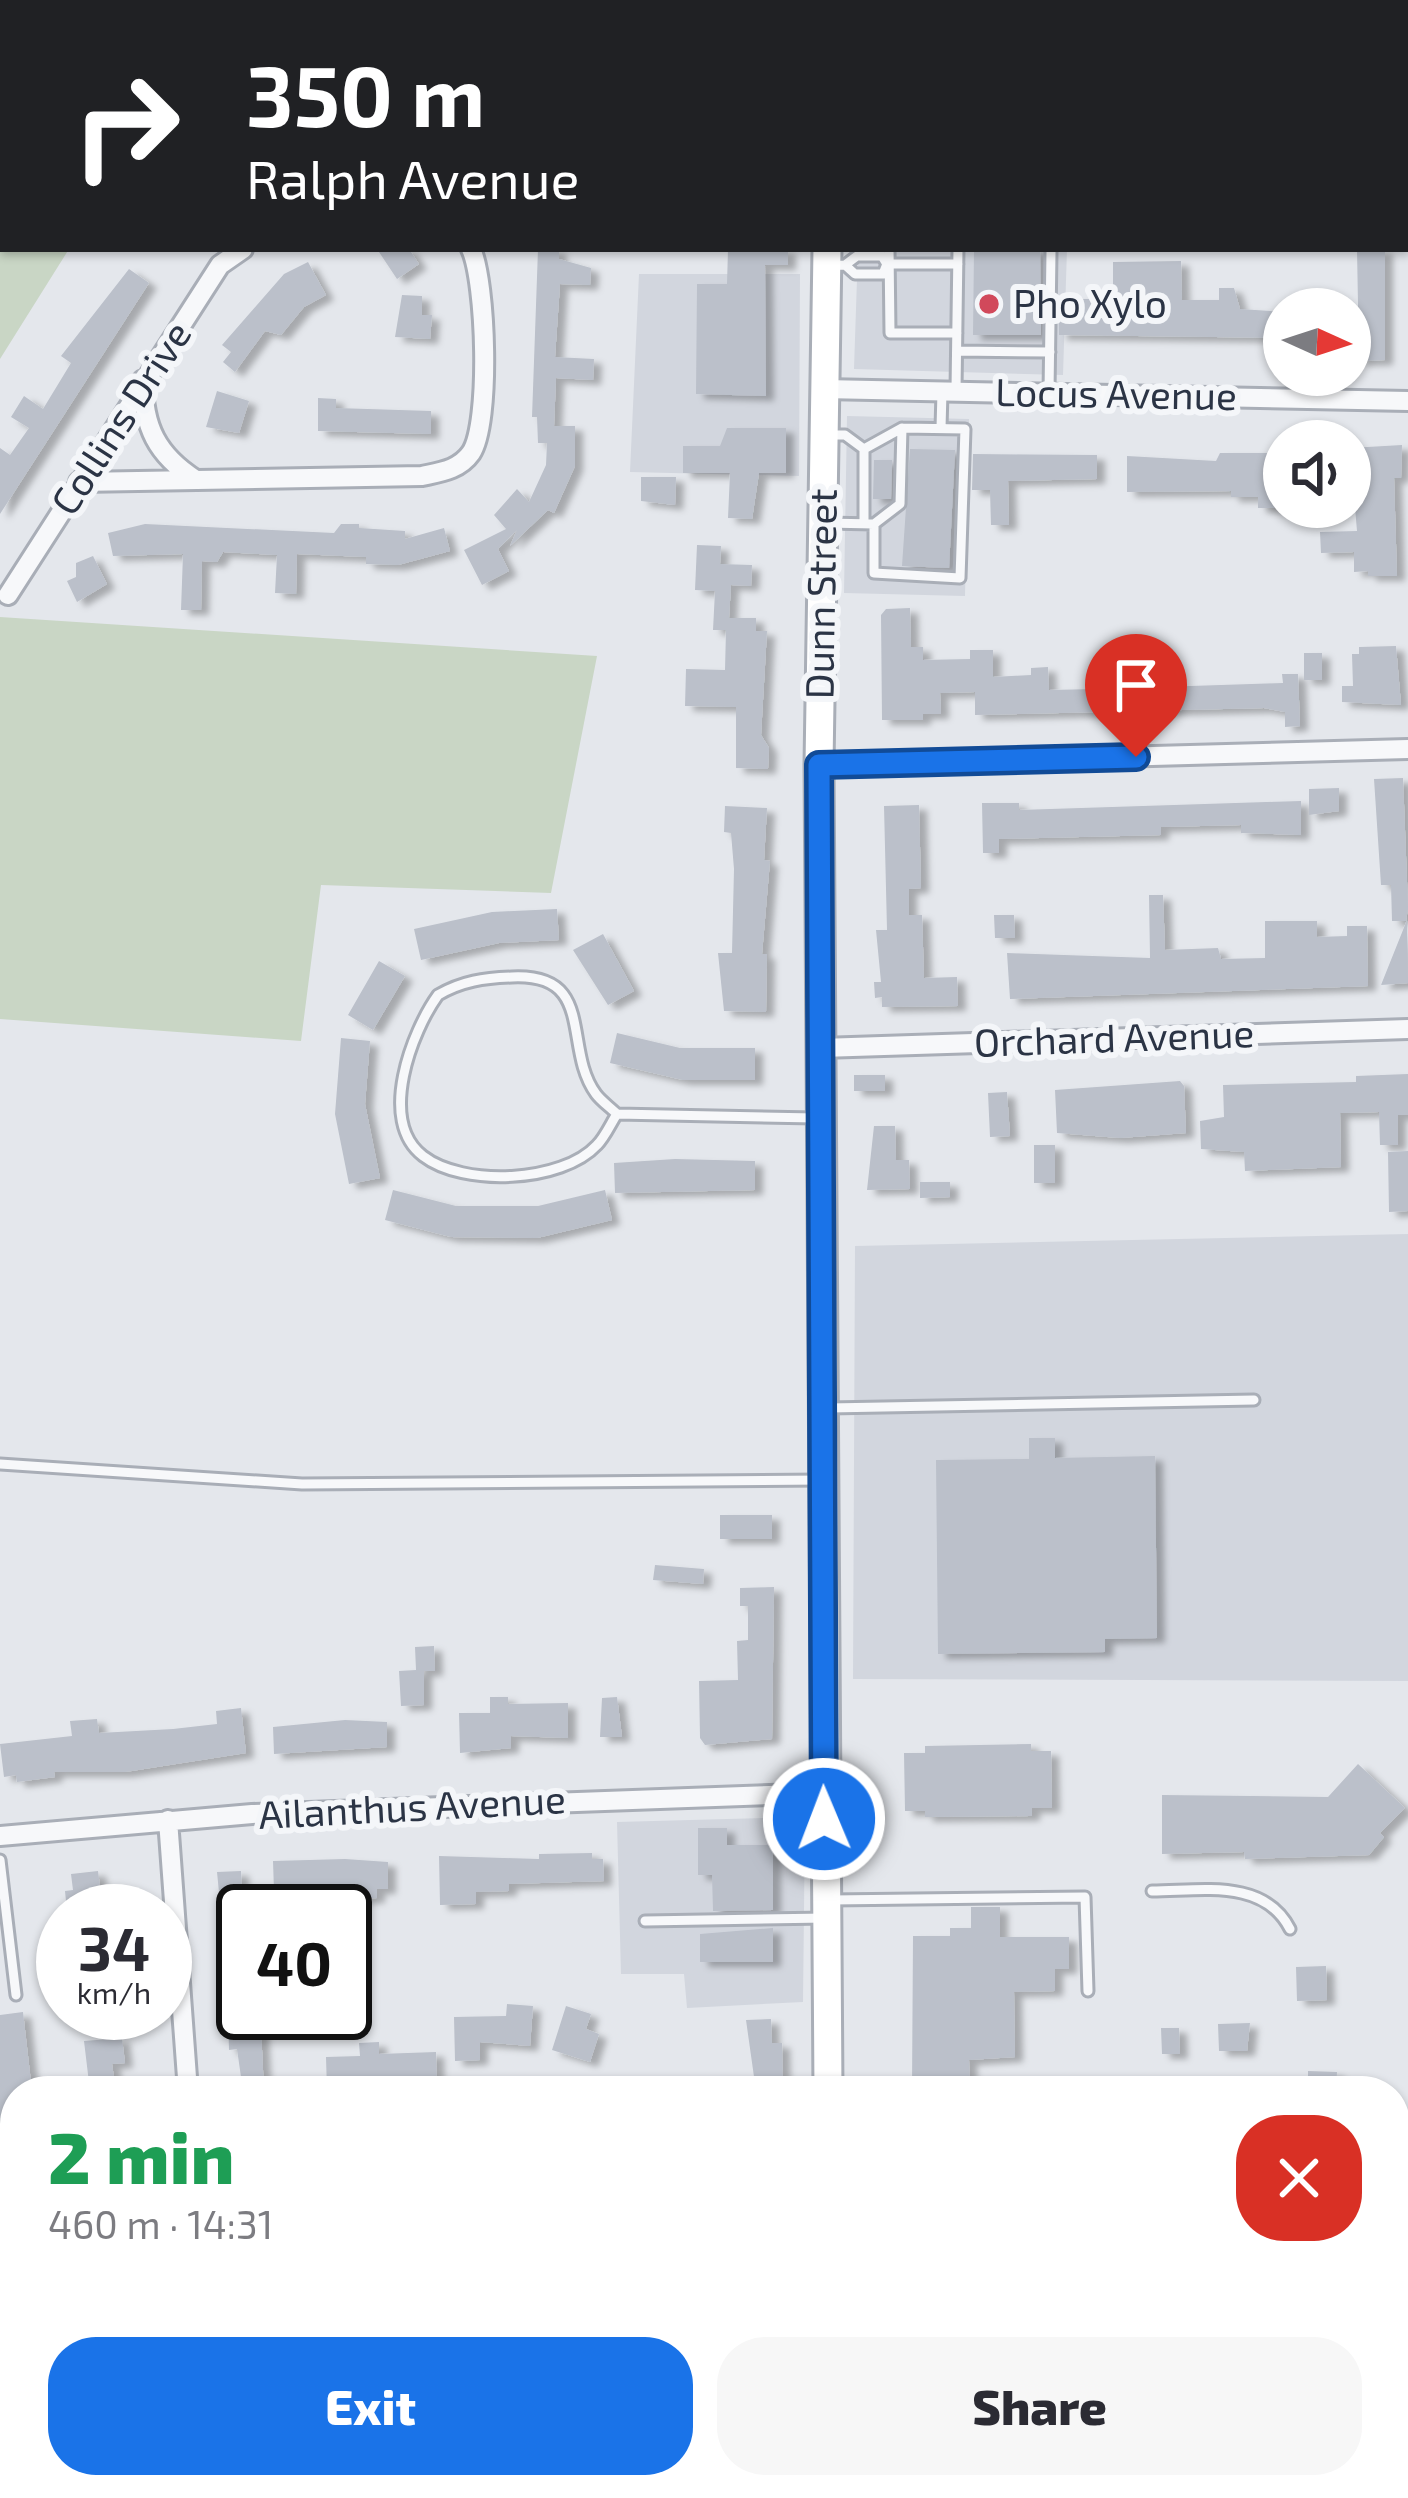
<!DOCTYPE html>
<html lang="en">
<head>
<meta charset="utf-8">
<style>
  body { margin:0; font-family:"Exo 2",sans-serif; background:#f7f7f7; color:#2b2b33; height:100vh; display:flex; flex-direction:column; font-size:45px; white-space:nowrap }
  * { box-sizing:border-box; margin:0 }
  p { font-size:39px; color:#7c7c81 }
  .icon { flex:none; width:66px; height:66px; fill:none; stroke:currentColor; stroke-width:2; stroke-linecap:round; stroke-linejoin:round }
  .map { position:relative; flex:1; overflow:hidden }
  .sheet { position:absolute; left:0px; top:2076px; width:1410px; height:423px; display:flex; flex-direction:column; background:#fff; border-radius:48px 48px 0 0; box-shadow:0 3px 9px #0004 }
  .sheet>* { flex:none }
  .guide { position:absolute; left:0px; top:0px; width:1410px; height:252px; box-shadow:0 3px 9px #0004; background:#202124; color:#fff; overflow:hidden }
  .needle { width:78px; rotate:93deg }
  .buttons { position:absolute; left:1263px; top:288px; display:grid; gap:24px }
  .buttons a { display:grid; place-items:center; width:108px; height:108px; border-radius:50%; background:#fff; box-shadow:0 3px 9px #0004; font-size:60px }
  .speed { position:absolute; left:36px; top:1884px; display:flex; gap:24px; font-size:60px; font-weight:700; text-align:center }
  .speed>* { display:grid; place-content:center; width:156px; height:156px; border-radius:50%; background:#fff; box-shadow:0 3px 9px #0004; line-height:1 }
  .speed small { font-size:30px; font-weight:400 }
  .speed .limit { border:6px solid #111; border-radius:18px; background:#fff; color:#111 }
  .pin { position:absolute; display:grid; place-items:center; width:102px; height:102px; color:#fff; margin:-123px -51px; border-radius:50% 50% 50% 0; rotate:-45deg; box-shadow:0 0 12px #0007 }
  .pin .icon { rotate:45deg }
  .me { position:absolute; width:132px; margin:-66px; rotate:359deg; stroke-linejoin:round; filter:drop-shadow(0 0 9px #0008) }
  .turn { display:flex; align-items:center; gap:42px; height:252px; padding:0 48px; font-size:54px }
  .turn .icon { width:156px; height:156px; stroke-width:2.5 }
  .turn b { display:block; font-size:84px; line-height:102px }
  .round { display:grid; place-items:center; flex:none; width:126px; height:126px; border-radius:48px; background:#f7f7f7 }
  .headline { display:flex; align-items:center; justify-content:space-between; height:204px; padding:0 48px }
  h1 { font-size:72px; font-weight:800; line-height:90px; color:#1e9e55 }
  .cta { display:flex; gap:24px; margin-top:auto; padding:24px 48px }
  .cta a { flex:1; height:138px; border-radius:48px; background:#1a73e8; color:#fff; font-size:48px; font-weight:800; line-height:138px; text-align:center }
  .cta a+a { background:#f7f7f7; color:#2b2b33 }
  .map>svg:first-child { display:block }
</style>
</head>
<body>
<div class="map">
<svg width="1408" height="2498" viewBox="0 0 1408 2498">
  <defs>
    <filter id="shadow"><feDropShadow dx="8" dy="5" stdDeviation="3" flood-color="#0004"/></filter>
  </defs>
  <rect width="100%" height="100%" fill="#e4e7ec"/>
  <path fill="#d2d6de" d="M463,0H805L463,3Z
    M858,249H1067L1063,375L854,369Z
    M639,274H800L799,476L630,472Z
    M847,416L969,419L965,596L844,593Z
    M1408,1234V1681L853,1679L855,1246Z
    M805,1817L803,2002L687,2008L684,1974H621L617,1822Z
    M0,2287L15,2291V2484H1395V2468H1408V2498H0Z"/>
  <path fill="#c9d6c5" d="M0,104L3,249H69L0,359Z
    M0,617L597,656L551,893L321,885L301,1041L0,1019Z"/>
  <path fill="#bbc0ca" filter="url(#shadow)" d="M377,249H409L419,264L397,279Z
    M538,249H559V259L591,268L590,285L560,284L555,357L594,359L593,380L556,378L554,426H575V466L554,513L548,510L510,546L517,530L498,549L509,571L482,585L464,550L506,529L494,515L517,489L529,502L546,465L547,443H538L537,417H532Z
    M728,249H788V265H765L766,396L696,394L697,284H727Z
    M974,249H1040L1041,335H973Z
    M1357,249H1385V360L1359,361Z
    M1181,261L1182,300H1219V288H1234L1240,309L1284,312V338L1059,335V299H1113V262Z
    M308,262L326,295L304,307L281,335L265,331L235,372L223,362L231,352L222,345L284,274Z
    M129,269L149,283L0,514V448L10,455L29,428L11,417L24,396L43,409L71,363L61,356Z
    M402,295L422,296V315H432L430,339L395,337Z
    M217,391L249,401L239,433L206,427Z
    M318,398L336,399V408L431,411V434L318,431Z
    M727,428H786V473H759L752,519L728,518L730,473H683V446H720Z
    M1402,445L1401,478H1394L1397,576H1368V571L1354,572V552L1321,553L1320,532L1357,531L1350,448Z
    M910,449L955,450L949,568L902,566Z
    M1220,453H1273V464H1284V508H1258V497H1231V491L1127,492V456L1216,461Z
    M973,454L1097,455V479L1008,481L1009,525H991L990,490H972Z
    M874,460H892L891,499H873Z
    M641,477H676L675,505L641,501Z
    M145,524L334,533L341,524H359V528L405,531V539L444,528L450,551L398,565L366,564V557L297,554L296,594L275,593L277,555L223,552L217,562L202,561L201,610H181L183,554L113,556L108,533Z
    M697,545L721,546L720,564L752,565L751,586L731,585L729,618H756V631H767L761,735L769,748L768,769L736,768V707L685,706L686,669L725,670L726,630H713L715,591L695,590Z
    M93,556L107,584L77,602L67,581L76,577V563Z
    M910,608L911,647H923V660L970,659V650H993V677L1031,675V668L1048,667L1049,690L1144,688V679H1160V687L1283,683L1282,674H1298L1300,726L1285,727V712L1264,708L975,715V692L940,693L941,714H923V720H882L881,615L886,609Z
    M1396,646L1401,705L1342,702V686H1353L1352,654H1359V647Z
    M1304,653H1322V680H1304Z
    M1403,778L1408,908L1406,921H1392L1391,885H1381L1374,779Z
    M1339,788V811L1309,815V789Z
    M1301,801V835L1241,833V825L1161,827V835L999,839V853H983L982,803H1019V810Z
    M919,805L921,888L909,889V915H922L924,978L957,977L958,1006L882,1007V997L875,998L874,982H881L876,930H887L884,806Z
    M725,806L767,808L764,860L770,861L762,954H767L766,1012L724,1011L718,953H732L734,869L731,833L724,832Z
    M1149,895H1163L1165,950L1218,948L1221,959L1265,958V921H1317V937L1347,936V926H1367L1368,986L1010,999L1007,953L1150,958Z
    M557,909L559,940L499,943L421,960L414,929L492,912Z
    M994,915H1014L1015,938H995Z
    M1407,920L1408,983L1381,985Z
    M603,934L634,991L608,1005L573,950Z
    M379,961L405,976L373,1030L348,1015Z
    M617,1033L680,1048H755V1080H683L610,1063Z
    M341,1038L370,1041L365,1104L380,1178L349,1184L335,1114Z
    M1408,1074V1115H1398V1145H1380L1379,1112L1340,1113L1341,1167L1245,1171L1244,1152L1201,1149L1200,1121L1224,1117L1223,1085L1356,1082V1076Z
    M854,1075H885V1091H854Z
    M1180,1081L1184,1086L1186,1133L1120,1138L1057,1133L1055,1090Z
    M1007,1092L1010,1136L990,1137L988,1093Z
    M874,1126H895L896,1160H909L910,1189L867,1190Z
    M1034,1145H1055V1183H1034Z
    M1408,1151V1211L1389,1212L1388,1152Z
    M675,1159L755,1161V1190L615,1193L614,1163Z
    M920,1182H950V1197L920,1198Z
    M393,1190L456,1206H538L605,1190L612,1220L537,1238L451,1237L385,1220Z
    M1029,1438H1055V1458L1155,1456L1157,1638L1105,1639V1652L938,1654L936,1460L1029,1459Z
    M720,1515H772V1539H720Z
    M655,1565L704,1569L703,1584L653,1580Z
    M774,1587L772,1739L705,1745L700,1738L699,1681L738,1680L737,1641L748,1640V1606H740V1588Z
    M434,1646L435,1671H424V1705L401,1706L399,1671L416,1670L415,1647Z
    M490,1697H508V1704L568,1703V1738L511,1736V1748L460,1753L459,1713H490Z
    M617,1697L622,1737H600L602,1698Z
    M241,1708L246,1753L125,1772H54L55,1777L17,1782L16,1775L4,1777L0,1744L72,1736L70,1721L97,1719L99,1733L173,1729L217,1724L216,1711Z
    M345,1720L387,1722V1747L274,1754L273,1727Z
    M1031,1744V1751H1051L1052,1808H1032V1816L925,1817V1811H905L904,1753H925V1746Z
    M1358,1764L1405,1808L1380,1833L1384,1837L1369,1855L1245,1859L1244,1852L1162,1854V1795L1328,1797Z
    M698,1828H727V1845H773V1910L713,1911L712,1875H698Z
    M592,1853V1859H603L604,1881L509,1884V1891L476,1892V1904L440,1905L439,1856L539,1859V1854Z
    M345,1859L388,1862V1889H377V1898L360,1899V1892L274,1891L273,1861Z
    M98,1871L100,1887L109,1886L112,1911H67L65,1891L73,1890L71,1874Z
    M241,1871L243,1922L222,1923L217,1872Z
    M971,1907H1000V1937H1069V1969H1055V1991L1014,1992L1015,2057L969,2060L970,2086L912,2089L913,1936H950V1928H971Z
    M773,1928V1962H700V1934Z
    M1326,1966L1327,2000L1297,2001L1296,1967Z
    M243,1979V2030L261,2029L264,2091H243L237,2049L229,2050L227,1980Z
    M507,2004L533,2006L530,2046L480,2042V2060L455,2061L454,2017L506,2016Z
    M566,2006L591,2014L586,2029L599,2034L590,2062L552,2050Z
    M23,2012L32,2091H15V2128L0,2130V2015Z
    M771,2019L772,2043H782L783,2091H756L746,2020Z
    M1250,2023L1247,2051H1219L1218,2024Z
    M1161,2028H1179L1180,2054H1162Z
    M122,2038L125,2063L112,2064L116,2091H90L84,2041Z
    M379,2042V2054L436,2052L437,2091H327L326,2057L360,2056L359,2043Z
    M1308,2071L1337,2072L1336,2091H1308Z"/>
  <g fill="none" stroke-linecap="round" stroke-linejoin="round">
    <defs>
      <path id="lane" d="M957,0L958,3
        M1064,0V3
        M716,3L717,0
        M772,3V0
        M889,249L890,333H957
        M845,265L855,274H883L887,264
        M828,266L845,265L857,256H882L887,264H958
        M957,351L1050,352
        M956,390L958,249
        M1049,392L1051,252
        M941,428L942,392
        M826,435H845L864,449
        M827,523L874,524V573L960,578L965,429L902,428L864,449V523
        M874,524L900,504L902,428
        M617,1114C611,1123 605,1137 597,1145C562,1183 463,1187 423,1156C377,1121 412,1031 438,995C462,981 484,978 512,977C597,973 562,1048 596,1094C601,1101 610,1107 617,1114L815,1118
        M829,1408L1254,1400
        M0,1464L302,1484L822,1480
        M0,1860L16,1995
        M1152,1891C1201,1891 1264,1878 1290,1929
        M831,1900L1085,1897L1088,1991
        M645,1921L826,1918
        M0,2171L15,2169
        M0,2453L15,2452"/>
      <path id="street" d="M436,3V0
        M143,380C143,427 157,455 196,480
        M823,389L1408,401
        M79,482L422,476C440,472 459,470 471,453C491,423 486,281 471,249
        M8,595L220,265L243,249
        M819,765L1408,749
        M821,1048L1408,1029
        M168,1820L188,2091
        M0,1836L252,1814L824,1793
        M521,2091H536
        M1395,2160H1408
        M1395,2456H1408"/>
      <path id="secondary" d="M833,3V0
        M827,249L819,765L828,2091
        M834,2484V2498"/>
    </defs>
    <use href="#lane" stroke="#a9aeb7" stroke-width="15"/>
    <use href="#street" stroke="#a9aeb7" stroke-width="24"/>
    <use href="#secondary" stroke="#a9aeb7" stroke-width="33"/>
    <use href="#lane" stroke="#f7f8fa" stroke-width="9"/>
    <use href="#street" stroke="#f7f8fa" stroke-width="18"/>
    <use href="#secondary" stroke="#fff" stroke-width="27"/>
  </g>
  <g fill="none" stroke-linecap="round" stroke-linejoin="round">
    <defs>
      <path id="route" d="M824,1819L819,765L1136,757"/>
    </defs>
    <use href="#route" stroke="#114b97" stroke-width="30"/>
    <use href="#route" stroke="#1a73e8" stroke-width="21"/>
  </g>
  <circle fill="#d1495b" stroke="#f4f6f9" stroke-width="4.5" cx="989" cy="304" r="12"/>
  <g text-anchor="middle" stroke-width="12" stroke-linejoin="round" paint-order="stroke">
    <g font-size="39" fill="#2b3445" stroke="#f4f6f9" text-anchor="start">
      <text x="1013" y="318">Pho Xylo</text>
    </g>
    <g font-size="39" fill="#2b3445" stroke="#f4f6f9">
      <text transform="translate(1116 394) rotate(1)" y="14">Locus Avenue</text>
      <text transform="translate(121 418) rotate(-57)" y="14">Collins Drive</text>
      <text transform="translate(821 594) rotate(-89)" y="14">Dunn Street</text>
      <text transform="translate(1114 1038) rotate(-2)" y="14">Orchard Avenue</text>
      <text transform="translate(412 1807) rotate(-3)" y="14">Ailanthus Avenue</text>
    </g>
  </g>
</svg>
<div class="buttons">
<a><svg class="needle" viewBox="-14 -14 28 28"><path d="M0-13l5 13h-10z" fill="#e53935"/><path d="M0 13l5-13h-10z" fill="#7c7c81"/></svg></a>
<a><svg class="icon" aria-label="sound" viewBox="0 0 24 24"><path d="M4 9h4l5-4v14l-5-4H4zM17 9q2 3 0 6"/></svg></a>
</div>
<div class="speed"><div>34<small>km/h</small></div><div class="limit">40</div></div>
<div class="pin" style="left:1136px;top:757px;background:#d93025"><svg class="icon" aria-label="arrive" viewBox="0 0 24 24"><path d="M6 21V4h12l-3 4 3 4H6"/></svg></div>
<svg class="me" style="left:824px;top:1819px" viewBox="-20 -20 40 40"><circle r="17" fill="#1a73e8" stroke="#fff" stroke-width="3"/><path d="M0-11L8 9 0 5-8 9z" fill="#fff"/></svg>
<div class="guide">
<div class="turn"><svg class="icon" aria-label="right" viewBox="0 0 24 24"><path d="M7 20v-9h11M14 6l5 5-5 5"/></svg><div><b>350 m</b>Ralph Avenue</div></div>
</div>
<section class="sheet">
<div class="headline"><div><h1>2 min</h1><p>460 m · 14:31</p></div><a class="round" style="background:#d93025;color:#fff"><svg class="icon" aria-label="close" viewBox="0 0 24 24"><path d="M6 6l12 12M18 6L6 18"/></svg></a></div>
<div class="cta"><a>Exit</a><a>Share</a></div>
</section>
</div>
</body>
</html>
